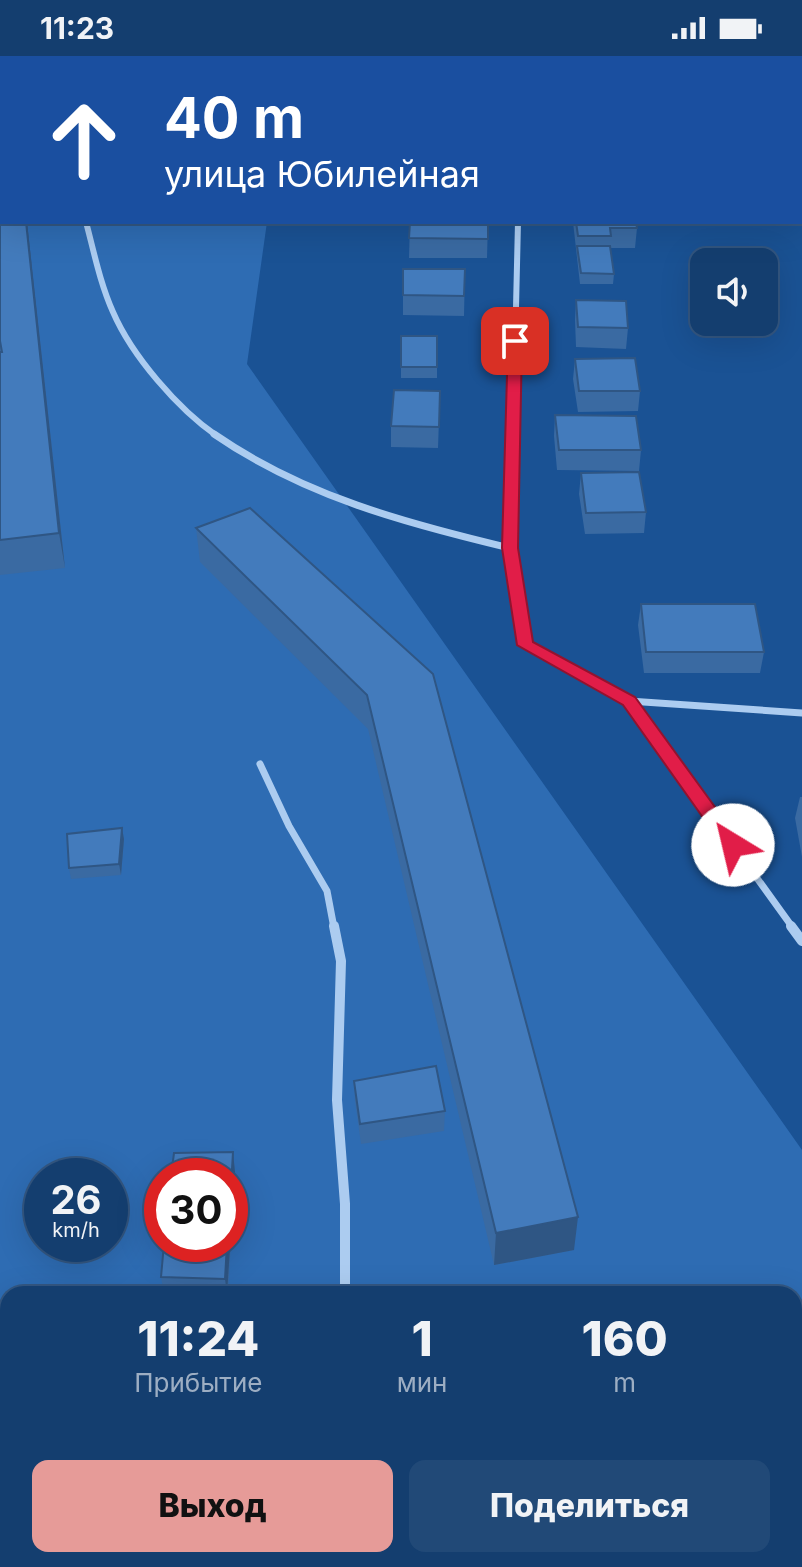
<!DOCTYPE html>
<html lang="ru">
<head>
<meta charset="utf-8">
<style>
  body { margin:0; font-family:Inter,sans-serif; background:#214977; color:#f1f3f6; height:100vh; display:flex; flex-direction:column; font-size:30px; white-space:nowrap }
  * { box-sizing:border-box; margin:0 }
  p { font-size:26px; color:#9daec3 }
  .icon { flex:none; width:44px; height:44px; fill:none; stroke:currentColor; stroke-width:2; stroke-linecap:round; stroke-linejoin:round }
  .map { position:relative; flex:1; overflow:hidden }
  .sheet { position:absolute; left:0px; top:1230px; width:802px; height:282px; display:flex; flex-direction:column; background:#143e6f; border-radius:24px 24px 0 0; box-shadow:0 8px 32px #0002,0 0 0 2px #335782 }
  .sheet>* { flex:none }
  .top-card { position:absolute; left:0px; top:0px; width:802px; height:168px; box-shadow:0 8px 32px #0002,0 0 0 2px #335782; background:#1a4fa0; color:#fff; overflow:hidden }
  .fabs { position:absolute; left:690px; top:192px; display:grid; gap:16px }
  .fabs a { display:grid; place-items:center; width:88px; height:88px; border-radius:16px; background:#143e6f; box-shadow:0 8px 32px #0002,0 0 0 2px #335782; font-size:40px }
  .speed { position:absolute; left:24px; top:1102px; display:flex; gap:16px; font-size:40px; font-weight:700; text-align:center }
  .speed>* { display:grid; place-content:center; width:104px; height:104px; border-radius:50%; background:#143e6f; box-shadow:0 8px 32px #0002,0 0 0 2px #335782; line-height:1 }
  .speed small { font-size:20px; font-weight:400 }
  .speed .limit { border:12px solid #d22; background:#fff; color:#111 }
  .pin { position:absolute; display:grid; place-items:center; width:68px; height:68px; color:#fff; margin:-34px; border-radius:16px; box-shadow:0 4px 12px #0006 }
  .me { position:absolute; width:88px; margin:-44px; rotate:324deg; stroke-linejoin:round; filter:drop-shadow(0 0 6px #0008) }
  .turn { display:flex; align-items:center; gap:28px; height:168px; padding:0 32px; font-size:36px }
  .turn .icon { width:104px; height:104px; stroke-width:2.5 }
  .turn b { display:block; font-size:56px; line-height:68px }
  .eta { display:flex; justify-content:space-evenly; align-items:center; height:136px; text-align:center }
  .eta b { font-size:48px; font-weight:800; line-height:56px }
  .action { display:flex; gap:16px; margin-top:auto; padding:16px 32px }
  .action a { flex:1; height:92px; border-radius:16px; background:#e69b98; color:#111; font-size:32px; font-weight:800; line-height:92px; text-align:center }
  .action a+a { background:#214977; color:#f1f3f6 }
  .status { display:flex; justify-content:space-between; align-items:center; height:56px; padding:0 40px; background:#143e6f; direction:ltr }
  .status svg { height:22px; fill:currentColor }
  .map>svg:first-child { display:block }
</style>
</head>
<body>
<div class="status"><b>11:23</b><svg viewBox="0 0 49 12"><path d="M0 12V9h3v3zM5 12V6h3v6zM10 12V3h3v9zM15 12V0h3v12zM26 1h20v11H26zM47 4h2v5h-2z"/></svg></div>
<div class="map">
<svg width="802" height="1511" viewBox="0 0 802 1511">
  <rect width="100%" height="100%" fill="#1a5294"/>
  <path fill="#2e6cb3" fill-rule="evenodd" d="M0,0H291L2,2V166H267L247,308L802,1094V1511H0ZM42,1120H110V1188H42ZM162,1120H230V1188H162ZM8,1238H794V1504H8Z"/>
  <g fill="none" stroke-linecap="round" stroke-linejoin="round">
    <path stroke="#acccf0" stroke-width="6" d="M86,166C94,196 100,227 113,256C132,300 178,353 217,380
      M513,380L518,166"/>
    <path stroke="#acccf0" stroke-width="7" d="M214,378C304,440 405,467 510,492
      M513,378L510,492L525,589L629,645L802,657
      M629,645L793,872
      M260,708L289,770L327,835L334,872"/>
    <path stroke="#acccf0" stroke-width="10" d="M334,870L341,905L337,1044L345,1148V1232L340,1238
      M791,870L802,885
      M0,1397L8,1391
      M794,1500L802,1497
      M766,1511L778,1504"/>
  </g>
  <path fill="#3a6aa2" d="M800,43H802V78H800Z
    M0,67L27,166L65,512L0,519Z
    M410,166H488L487,202H409Z
    M573,166H636L637,172L635,192H610L614,218L613,228H580Z
    M403,213H465L464,260L403,259Z
    M576,244L628,272L626,293L576,291L575,264Z
    M401,280H437V322H401Z
    M575,303L640,335L638,355L578,356L573,323Z
    M440,335L438,392L391,391V370Z
    M555,359L641,394L639,415L557,414L554,380Z
    M581,417L646,456L644,477L585,478L579,438Z
    M196,472L433,618L574,1194L494,1209L368,673L200,506Z
    M641,548L764,596L760,617H644L638,569Z
    M800,741H802V801L795,762Z
    M124,783L121,819L71,823L69,812Z
    M354,1025L445,1055L444,1075L361,1088L355,1045Z
    M233,1096L235,1116L228,1238H164L161,1221Z"/>
  <path fill="#2f5684" d="M26,166H27L65,512L59,477Z
    M122,772L124,783L121,819L119,808Z
    M233,1096L235,1116L227,1238L225,1223L227,1188H230V1148Z
    M578,1161L574,1194L494,1209L496,1177Z"/>
  <path fill="#437bbc" stroke="#2f5684" stroke-width="2" d="M419,0H468V2L419,1Z
    M585,0H628L629,2H585Z
    M800,43H802V59H800Z
    M0,67H2V166H26L59,477L0,484V296H2L0,285Z
    M410,166H488V183L409,182Z
    M576,166H636L637,172H610L611,180H578Z
    M577,190H610L614,218L581,217Z
    M403,213H465L464,240L403,239Z
    M576,244L626,245L628,272L578,271Z
    M401,280H437V311H401Z
    M635,302L640,335H579L575,303Z
    M394,334L440,335L439,371L391,370Z
    M555,359L636,360L641,394H559Z
    M639,416L646,456L586,457L581,417Z
    M250,452L433,618L578,1161L496,1177L367,639L196,472Z
    M641,548H755L764,596H646Z
    M122,772L119,808L69,812L67,778Z
    M436,1010L445,1055L360,1068L354,1025Z
    M233,1096L230,1148V1120H171L174,1097Z
    M164,1188H227L225,1223L161,1221Z"/>
  <path fill="#e11d48" stroke="#92132f" stroke-width="2" d="M515,281L522,285L518,492L533,586L635,641L739,784L742,789L739,794H726L623,649L517,589L502,492L508,285Z"/>
</svg>
<div class="fabs">
<a><svg class="icon" aria-label="sound" viewBox="0 0 24 24"><path d="M4 9h4l5-4v14l-5-4H4zM17 9q2 3 0 6"/></svg></a>
</div>
<div class="speed"><div>26<small>km/h</small></div><div class="limit">30</div></div>
<div class="pin" style="left:515px;top:285px;background:#d93025"><svg class="icon" aria-label="arrive" viewBox="0 0 24 24"><path d="M6 21V4h12l-3 4 3 4H6"/></svg></div>
<svg class="me" style="left:733px;top:789px" viewBox="-20 -20 40 40"><circle r="19" fill="#fff"/><path d="M0-13L10 11 0 6-10 11z" fill="#e11d48"/></svg>
<div class="top-card">
<div class="turn"><svg class="icon" aria-label="ahead" viewBox="0 0 24 24"><path d="M12 20V5M6 11l6-6 6 6"/></svg><div><b>40 m</b>улица Юбилейная</div></div>
</div>
<section class="sheet">
<div class="eta">
<div><b>11:24</b><p>Прибытие</p></div>
<div><b>1</b><p>мин</p></div>
<div><b>160</b><p>m</p></div>
</div>
<div class="action"><a>Выход</a><a>Поделиться</a></div>
</section>
</div>
</body>
</html>
